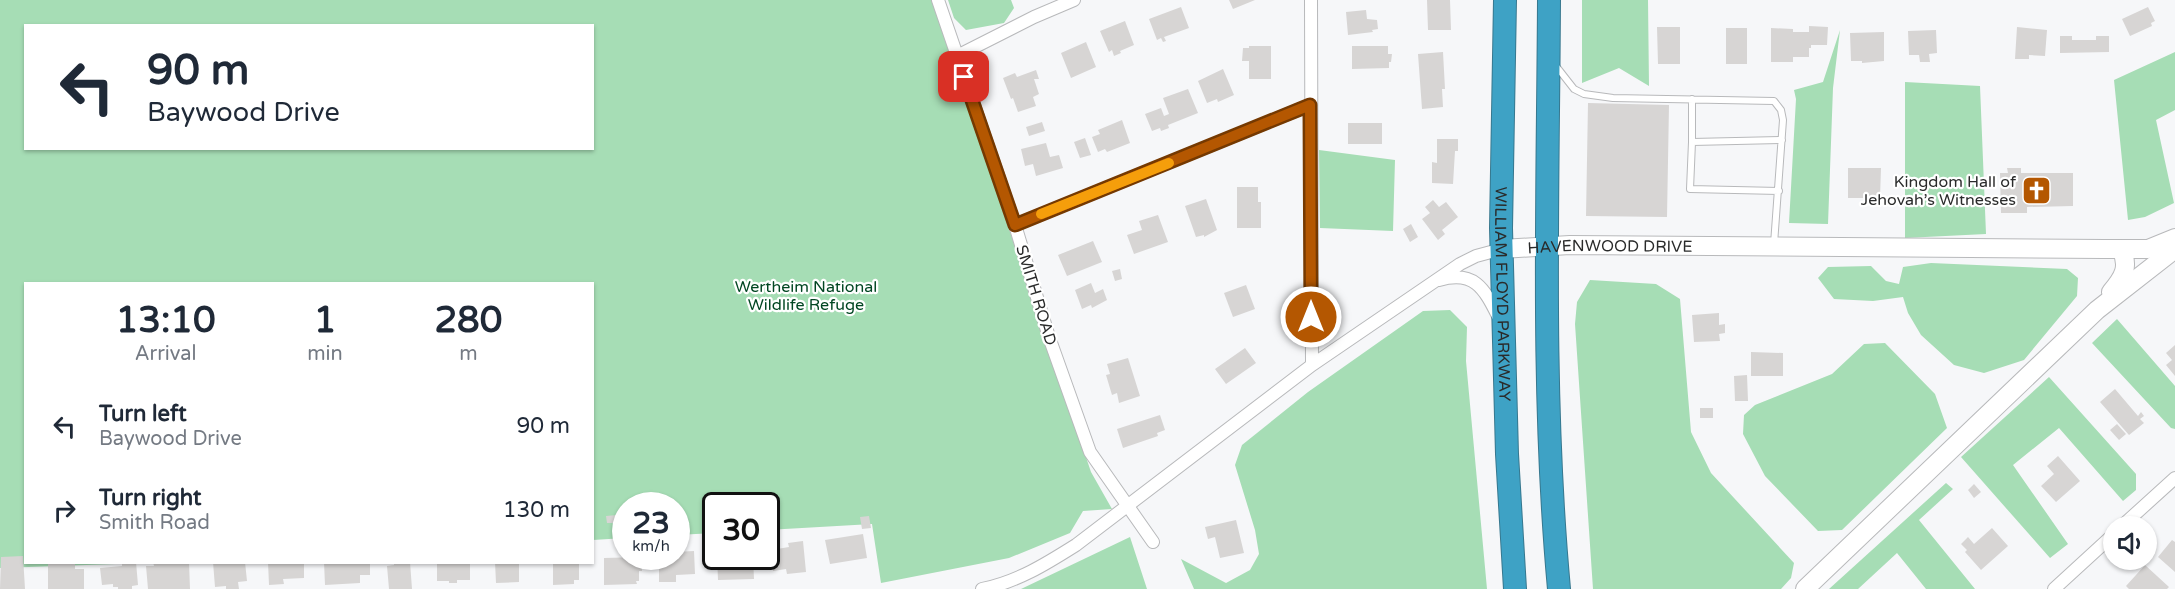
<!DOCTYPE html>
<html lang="en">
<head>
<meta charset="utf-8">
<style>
  body { margin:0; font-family:"Varela Round",sans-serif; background:#f6f6f7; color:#1f2937; height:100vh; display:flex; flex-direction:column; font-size:22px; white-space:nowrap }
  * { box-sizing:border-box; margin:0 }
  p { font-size:20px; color:#747a83 }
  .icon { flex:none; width:33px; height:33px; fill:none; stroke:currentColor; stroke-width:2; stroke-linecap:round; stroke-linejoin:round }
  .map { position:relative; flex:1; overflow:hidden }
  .details { position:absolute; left:24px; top:282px; width:570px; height:282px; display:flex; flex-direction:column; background:#fff; border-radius:0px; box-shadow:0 2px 4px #0004 }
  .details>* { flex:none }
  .hud { position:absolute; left:24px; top:24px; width:570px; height:126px; border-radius:0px; box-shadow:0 2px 4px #0004; background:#fff; color:#1f2937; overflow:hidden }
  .fabs { position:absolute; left:2103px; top:516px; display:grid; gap:12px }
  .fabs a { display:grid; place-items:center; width:54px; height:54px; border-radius:50%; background:#fff; box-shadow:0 2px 4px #0004; font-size:30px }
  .speed { position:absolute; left:612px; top:492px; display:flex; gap:12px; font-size:30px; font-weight:700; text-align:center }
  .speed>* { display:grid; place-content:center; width:78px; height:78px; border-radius:50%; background:#fff; box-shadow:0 2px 4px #0004; line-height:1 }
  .speed small { font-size:15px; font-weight:400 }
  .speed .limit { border:3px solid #111; border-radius:9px; background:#fff; color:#111 }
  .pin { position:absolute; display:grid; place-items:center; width:51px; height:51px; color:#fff; margin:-26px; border-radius:12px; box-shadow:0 3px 9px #0006 }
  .me { position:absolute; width:66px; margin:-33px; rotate:0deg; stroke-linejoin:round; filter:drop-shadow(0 0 4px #0008) }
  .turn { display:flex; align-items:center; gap:21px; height:126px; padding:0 24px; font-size:27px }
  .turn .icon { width:78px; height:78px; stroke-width:2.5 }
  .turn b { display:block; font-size:42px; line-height:51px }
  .eta { display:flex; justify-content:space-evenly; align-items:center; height:102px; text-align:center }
  .eta b { font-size:36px; font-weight:700; line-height:42px }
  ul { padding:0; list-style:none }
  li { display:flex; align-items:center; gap:18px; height:84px; padding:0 24px }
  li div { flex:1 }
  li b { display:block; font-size:22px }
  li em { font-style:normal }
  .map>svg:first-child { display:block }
</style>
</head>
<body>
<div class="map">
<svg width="2175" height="589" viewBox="0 0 2175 589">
  <rect width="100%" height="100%" fill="#f6f7f9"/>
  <path fill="#a6ddb5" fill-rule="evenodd" d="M0,0H935L973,122L1091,472L1112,509L1083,511L1070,533L1009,558L881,583L872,524L767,530L766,506H716L715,533L677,535L676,506H626L625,538L593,540L592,284H26V562L144,563L0,568ZM26,26H592V148H26Z
    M948,0H1011L1014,8L1004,23L966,30L954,18Z
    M1582,0H1648L1649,86L1619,68L1582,83Z
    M1840,30L1833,88L1828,224L1789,223L1796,99L1794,90L1823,82Z
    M2175,52V110L2156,120L2174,203L2145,217L2128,220L2114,80Z
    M1905,82L1980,86L1986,234L1905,238Z
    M1319,150L1395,160L1393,231L1320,228Z
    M1931,263L2067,269L2078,278L2077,296L2024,360L1984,373L1954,365L1921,335L1908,313L1903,297L1873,301L1834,299L1818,278L1828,267L1871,266L1886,281L1899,284L1903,267Z
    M1590,280L1656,284L1680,299L1691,432L1711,473L1794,563L1791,578L1781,589H1593L1575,324L1577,302Z
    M1450,310L1467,327L1466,361L1487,589H1194L1181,559L1226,583L1250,570L1259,554L1255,530L1235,465L1242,445L1308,392L1423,311Z
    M2117,319L2175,386V429L2171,428L2092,343Z
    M1885,343L1935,394L1947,428L1842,530L1818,531L1765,476L1743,434L1744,415L1755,405L1832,374L1864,344Z
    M2049,377L2136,474V490L2123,501L2059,428L2013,465L2068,544L2050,558L1961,457Z
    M1946,483L1953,489L1919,520L1975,589H1926L1897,553L1858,589H1829Z
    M1130,537L1147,589H1021Z"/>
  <path fill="#d7d5d4" d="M1229,0H1255L1233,9Z
    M1427,0H1450L1451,30H1428Z
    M1181,7L1189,28L1164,37L1166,41L1163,42L1161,38L1157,40L1149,19Z
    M2148,7L2155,21L2151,23L2152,26L2130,36L2122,19Z
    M1366,10L1367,19L1377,20L1378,29L1372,30L1373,32L1348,35L1346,12Z
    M1125,21L1134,45L1120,51L1121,53L1114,56L1112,50L1109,52L1100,31Z
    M1809,26L1828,27L1827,45H1811V48H1809V57H1793V62H1771V28L1793,29V32H1809Z
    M1657,27H1680V64H1658Z
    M2017,27L2047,30L2045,56L2029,55V59H2015Z
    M1726,28H1747V64H1726Z
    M1936,30L1937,53L1929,54L1930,62H1920L1919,55H1909L1908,31Z
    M1884,32V61L1862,63V61H1851L1850,33Z
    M2060,36H2072V40H2096V36H2109V52L2060,53Z
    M1086,42L1096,67L1071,78L1061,53Z
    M1249,46H1271V79H1249V61H1242L1243,48H1249Z
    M1352,46H1388V54H1392L1391,62H1389V68L1352,69Z
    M1443,52L1445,89H1442L1443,107L1422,109L1418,54Z
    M1223,69L1234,95L1218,102L1217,99L1207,103L1198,81Z
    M1036,70L1039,79H1034L1039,94L1033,97L1036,106L1018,112L1013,98L1011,99L1003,78L1015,73L1017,77Z
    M1188,89L1198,113L1168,125L1169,128L1161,131L1160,128L1152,131L1145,114L1161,108L1164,116L1169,114L1163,98Z
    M1588,103L1669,105L1667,217L1586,216Z
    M1122,120L1130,143L1107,152L1105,149L1098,152L1092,137L1100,134L1098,130Z
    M1042,122L1045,131L1029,136L1026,127Z
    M1348,123H1382V144H1348Z
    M1085,138L1091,155L1080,158L1074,142Z
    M1437,139H1458V151H1455L1453,184L1432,183V162L1437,163Z
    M1046,143L1050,157L1059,155L1063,168L1036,176L1033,164L1025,166L1021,149Z
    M1848,168H1881L1880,198H1848Z
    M2007,168H2021V173H2073V206L2027,207V213H2001L2000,173H2008Z
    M1237,187H1258V202H1261V228H1237Z
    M1206,199L1217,230L1204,237V235L1196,237L1185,206Z
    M1433,200L1439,207L1446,202L1458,217L1442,230L1445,234L1438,240L1422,219L1430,213L1425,207Z
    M1158,215L1168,242L1134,254L1127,235L1142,230L1139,221Z
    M1411,224L1418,237L1410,242L1403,229Z
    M1093,241L1102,262L1067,276L1058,255Z
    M1120,269L1122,279L1115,281L1112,271Z
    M1091,283L1095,293L1103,289L1107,300L1092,308L1091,305L1082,309L1075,290Z
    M1246,285L1255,309L1233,317L1224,293Z
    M1719,313V325L1725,324V333L1719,334L1720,341L1694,342L1692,315Z
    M2175,345V376L2166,365L2172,360L2166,353Z
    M1245,348L1256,363L1226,384L1215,369Z
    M1751,352L1783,353V376H1751Z
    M1128,358L1140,396L1119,403L1117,393L1112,395L1106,375L1110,374L1107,364Z
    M1747,375L1748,401H1735L1734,376Z
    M2115,389L2138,416L2141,412L2144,416L2140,419L2144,423L2129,435L2100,402Z
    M1700,408H1713V418H1700Z
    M1160,415L1165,430L1157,433L1158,436L1123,448L1117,429Z
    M2117,424L2126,434L2119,440L2110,430Z
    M2058,456L2080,481L2056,502L2041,486L2054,474L2047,466Z
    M1974,484L1981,492L1974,498L1968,490Z
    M617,515V523H607L606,516Z
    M869,516L871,528L862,529L860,517Z
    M1236,520L1244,553L1220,558L1215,537L1208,539L1205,527Z
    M1992,528L2008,546L1981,570L1965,552L1967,550L1961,544L1968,537L1974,544Z
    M863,534L867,558L830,564L825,540Z
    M2172,540L2175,542V572L2158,557Z
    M803,541L806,572L787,574L786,569L773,571L772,562L770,563L769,559H772L771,550L789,547L788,543Z
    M694,551L695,574L676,575V582H659V556H676V552Z
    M23,556L25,589H0L1,557Z
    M717,556H753L754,579L718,580Z
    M641,557L642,571H639V581H636L637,584L604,585V558Z
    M48,562H75V569H84V589H48Z
    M122,562H136L138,585L132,586V589H118V587H113V584L102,585L100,568L122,566Z
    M153,562H189L190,589H148L146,566H154Z
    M213,562H245L247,581L238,582L239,589H226V586L215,587Z
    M268,562H304V578L283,579L284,584L269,585Z
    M324,562H370V575H360V583L325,585Z
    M394,562H410L412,589H389L387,566L394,565Z
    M437,562H470V580H457V583H449V581H437Z
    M495,562H519V582L496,583Z
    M553,562H579V580H574V584L553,585Z
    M2145,565L2169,587L2167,589H2129L2126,586Z"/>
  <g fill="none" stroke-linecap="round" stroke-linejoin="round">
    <defs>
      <path id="lane" d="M1556,66L1574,89L1584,94L1613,98L1774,101L1781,110L1783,120L1774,244
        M1692,142V99
        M1779,191L1690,189L1692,142L1782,140"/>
      <path id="street" d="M938,0L1015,225L1049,337L1090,452L1153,542
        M1311,0L1312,365
        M957,56L1034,17L1074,0
        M1015,225L1310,105
        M1439,280C1474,270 1484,288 1498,316
        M2122,526L2175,478
        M982,589C1017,582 1046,564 1076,545L1312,365L1460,264L1476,256L1502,249
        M2054,589L2114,534"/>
      <g id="secondary">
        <path id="s1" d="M1502,249L1570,245L2105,249H2148L2175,238"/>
        <path d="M2111,292C2123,278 2130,267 2121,249"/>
        <path d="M1805,589L2097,310L2175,249"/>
      </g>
      <g id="highway">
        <path id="s2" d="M1505,0L1501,228L1507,454L1515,589"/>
        <path d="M1549,0C1548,196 1541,393 1559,589"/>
      </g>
    </defs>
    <use href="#lane" stroke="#b8b9bb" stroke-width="8"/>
    <use href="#street" stroke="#b8b9bb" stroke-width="14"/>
    <use href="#secondary" stroke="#b8b9bb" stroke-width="20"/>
    <use href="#highway" stroke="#37788f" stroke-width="24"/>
    <use href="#lane" stroke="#fff" stroke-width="6"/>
    <use href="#street" stroke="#fff" stroke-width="12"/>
    <use href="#secondary" stroke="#fff" stroke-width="18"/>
    <use href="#highway" stroke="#3ea2c5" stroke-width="22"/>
  </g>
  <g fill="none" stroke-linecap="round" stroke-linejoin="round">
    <defs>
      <path id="route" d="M964,77L1015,225L1310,105L1311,317"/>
    </defs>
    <use href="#route" stroke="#753901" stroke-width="15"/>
    <use href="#route" stroke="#b45701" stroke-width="10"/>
    <path stroke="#f59e0b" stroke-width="10" d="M1041,214L1169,163"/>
  </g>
  <defs>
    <symbol id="church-square" viewBox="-11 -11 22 22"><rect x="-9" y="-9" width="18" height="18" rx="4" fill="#b45701" stroke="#fff"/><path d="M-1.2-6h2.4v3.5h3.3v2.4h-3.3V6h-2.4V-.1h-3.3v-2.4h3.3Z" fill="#fff"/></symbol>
  </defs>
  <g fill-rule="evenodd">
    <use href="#church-square" x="2020" y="174" width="33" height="33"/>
  </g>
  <g text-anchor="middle" stroke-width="4.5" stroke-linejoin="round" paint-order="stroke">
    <g font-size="16" fill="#2a2b2b" stroke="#fff" text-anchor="end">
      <text x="2016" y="187">Kingdom Hall of<tspan x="2016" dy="18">Jehovah’s Witnesses</tspan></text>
    </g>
    <g font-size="16" fill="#2a2b2b" stroke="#fff">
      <text dy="6" stroke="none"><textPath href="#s1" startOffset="108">HAVENWOOD DRIVE</textPath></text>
      <text transform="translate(1037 295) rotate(73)" y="6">SMITH ROAD</text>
      <text dy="6" stroke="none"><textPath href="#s2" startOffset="294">WILLIAM FLOYD PARKWAY</textPath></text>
    </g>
    <g font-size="16" fill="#014622" stroke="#fff">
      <text x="806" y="292">Wertheim National<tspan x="806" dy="18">Wildlife Refuge</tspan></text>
    </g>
  </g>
</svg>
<div class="fabs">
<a><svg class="icon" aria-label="sound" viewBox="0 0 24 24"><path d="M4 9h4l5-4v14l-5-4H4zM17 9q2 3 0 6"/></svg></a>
</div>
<div class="speed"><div>23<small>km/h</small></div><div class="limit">30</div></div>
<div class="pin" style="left:964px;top:77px;background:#d93025"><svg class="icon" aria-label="arrive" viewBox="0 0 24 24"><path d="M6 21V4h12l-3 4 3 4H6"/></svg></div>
<svg class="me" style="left:1311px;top:317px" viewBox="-20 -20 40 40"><circle r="17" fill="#b45701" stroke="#fff" stroke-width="3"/><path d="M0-11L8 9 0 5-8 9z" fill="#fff"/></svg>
<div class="hud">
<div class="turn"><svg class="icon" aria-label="left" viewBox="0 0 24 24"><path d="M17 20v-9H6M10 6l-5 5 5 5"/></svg><div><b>90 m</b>Baywood Drive</div></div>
</div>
<section class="details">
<div class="eta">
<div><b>13:10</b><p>Arrival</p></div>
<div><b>1</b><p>min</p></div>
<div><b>280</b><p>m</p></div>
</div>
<ul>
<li><svg class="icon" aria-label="left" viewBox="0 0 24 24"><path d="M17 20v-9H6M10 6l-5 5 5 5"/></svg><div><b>Turn left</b><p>Baywood Drive</p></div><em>90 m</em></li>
<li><svg class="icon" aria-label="right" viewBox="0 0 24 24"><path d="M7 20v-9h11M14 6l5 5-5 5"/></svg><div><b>Turn right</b><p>Smith Road</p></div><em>130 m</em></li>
</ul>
</section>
</div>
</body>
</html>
